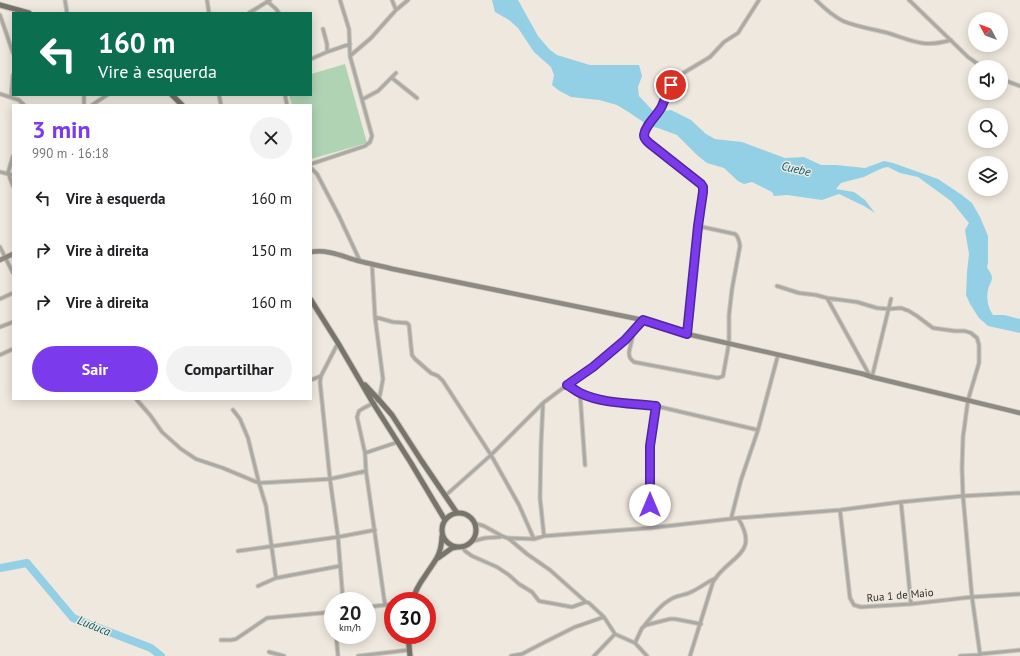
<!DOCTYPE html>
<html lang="pt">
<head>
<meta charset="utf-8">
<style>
  body { margin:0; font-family:"PT Sans",sans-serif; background:#f2f2f2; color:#202124; height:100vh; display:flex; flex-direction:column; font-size:15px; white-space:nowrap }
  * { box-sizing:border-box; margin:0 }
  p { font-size:13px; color:#757577 }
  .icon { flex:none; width:22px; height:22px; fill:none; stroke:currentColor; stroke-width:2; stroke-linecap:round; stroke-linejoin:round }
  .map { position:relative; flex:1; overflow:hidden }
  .side { position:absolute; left:12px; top:104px; width:300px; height:296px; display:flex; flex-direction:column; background:#fff; border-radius:0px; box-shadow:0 2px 10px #0003 }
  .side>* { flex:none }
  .guide { position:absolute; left:12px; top:12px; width:300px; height:84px; border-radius:0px; box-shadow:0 2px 10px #0003; background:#0b6e4f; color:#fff; overflow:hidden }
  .needle { width:26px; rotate:311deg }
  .fabs { position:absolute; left:968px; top:12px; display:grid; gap:8px }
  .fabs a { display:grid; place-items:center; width:40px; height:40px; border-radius:50%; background:#fff; box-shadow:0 2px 10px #0003; font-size:20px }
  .speed { position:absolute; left:324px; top:592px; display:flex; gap:8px; font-size:20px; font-weight:700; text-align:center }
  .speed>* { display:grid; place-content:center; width:52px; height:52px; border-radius:50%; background:#fff; box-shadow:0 2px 10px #0003; line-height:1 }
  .speed small { font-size:10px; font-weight:400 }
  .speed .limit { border:6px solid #d22; background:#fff; color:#111 }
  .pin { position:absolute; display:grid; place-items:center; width:34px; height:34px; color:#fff; margin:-17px; border:2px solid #fff; border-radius:50%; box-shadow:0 1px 4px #0007 }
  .me { position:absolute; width:44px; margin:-22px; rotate:0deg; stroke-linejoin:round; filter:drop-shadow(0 0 3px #0008) }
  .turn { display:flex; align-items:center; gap:14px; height:84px; padding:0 20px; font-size:18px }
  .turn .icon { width:52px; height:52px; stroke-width:2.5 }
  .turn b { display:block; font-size:28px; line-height:34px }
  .round { display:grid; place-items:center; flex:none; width:42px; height:42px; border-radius:21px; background:#f2f2f2 }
  .overview { display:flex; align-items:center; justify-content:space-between; height:68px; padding:0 20px }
  h1 { font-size:24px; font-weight:600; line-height:30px; color:#7c3aed }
  .cta { display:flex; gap:8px; margin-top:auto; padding:8px 20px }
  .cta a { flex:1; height:46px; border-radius:24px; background:#7c3aed; color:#fff; font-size:16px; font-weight:600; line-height:46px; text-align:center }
  .cta a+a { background:#f2f2f2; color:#202124 }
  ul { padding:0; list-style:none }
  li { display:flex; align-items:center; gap:12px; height:52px; padding:0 20px }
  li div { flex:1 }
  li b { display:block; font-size:15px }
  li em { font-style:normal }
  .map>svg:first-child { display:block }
</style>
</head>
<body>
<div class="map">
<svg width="1020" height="656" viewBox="0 0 1020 656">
  <rect width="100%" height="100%" fill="#efe8de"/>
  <path fill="#b0d3b4" d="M345,64L367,143L311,159V105H292L289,95H311V74Z"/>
  <path fill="#93d0e5" d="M492,0H518L538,36L550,50L557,55L590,65H639L642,76L638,87L639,96L654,112L671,110L691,120L706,134L715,139L742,142L785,158L804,157L821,165H836L865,168L884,161L893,163L938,179L962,195L972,203L980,217L988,236V262L987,268C989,270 990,272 991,274C994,280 989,284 988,290C986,298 988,308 993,315H1004L1020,319V333L988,326L979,318L970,304L966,295L967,272L969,254L965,230L969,223L951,201L918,177L900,173L888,167L883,168L876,171L864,177L852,180L841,183L836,189L854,192L865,200L875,213L864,206L839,194L822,200L787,195L774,196L772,192L752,182L744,184L738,181L724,168L707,163L698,156L677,135L658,128L649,126L630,113L617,105L599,100L571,97L558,90L552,85L554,75L551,67L534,52L518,28L509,20L495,12Z"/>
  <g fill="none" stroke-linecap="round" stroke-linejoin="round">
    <path stroke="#93d0e5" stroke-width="8" d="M0,568L27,563L73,618L151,648L161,656"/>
    <defs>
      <path id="street" d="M65,0L67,13
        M207,0L209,13
        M340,0L349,29L350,56L371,38L396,10L408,0
        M392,0L396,10
        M816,0C824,8 833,16 843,21C857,27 873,29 888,33C913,41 924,48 951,40
        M909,0L968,57L982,67
        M267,1L276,9L279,13
        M249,13L270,0
        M0,15L13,53
        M327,52L350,44
        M311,59L327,52V44L323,29
        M392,78L417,98
        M1001,78L1009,82L1020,86
        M0,94L19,100L24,105
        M84,95V105
        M219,95L221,105
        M285,95L287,105
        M11,97L13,75
        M363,99L378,91L396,73
        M92,105L107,95
        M13,156L8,173L13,186
        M311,164L365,146L370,142L372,136L350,56
        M311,168L317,174L339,216L360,261
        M0,172L13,175
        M0,247L13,273
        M372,264L375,317L383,379L379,400L362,409L359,411L357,417L365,453L366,471L385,605L393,604
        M777,286L799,293L816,295L827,298L857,302L877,308L889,309L901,308L909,311L917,316L933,328L955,331H965L971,333L977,338L979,345V363L968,400L963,437L962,468L963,496L972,597L980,654L1020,650
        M827,298L870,376
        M0,299L13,293
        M375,317L393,322L407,323L409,325L411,346L412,355L415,359L431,373L438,376L443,381L491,455L519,505L534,539
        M0,327L13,322
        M634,331L629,352C629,357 630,359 634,362L718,378L723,376L729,343V315L732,289L740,246C739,241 739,237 735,234L698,226
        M687,334L698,226L703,192V187L701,184L649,143L645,139L644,136L647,128L662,106L666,95L673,82L680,75L710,57L724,42L738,33L759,0
        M338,343L321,376L320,382L330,479L338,537L343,601
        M0,355L13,349
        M872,377L891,299
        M311,380L321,376
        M567,385L580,393L595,399L609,401L656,406L758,430
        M580,393L585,465
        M136,399L150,415L162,432L181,449L196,459L223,468L259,483L330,479L366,471
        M233,410L240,419L248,438L259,483L266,506L276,578
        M365,453L398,442
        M445,496L491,455L543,403
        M901,502L911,604
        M840,510L850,598L854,605L861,607L911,604L972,597L1020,594
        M731,519L741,480L758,430L778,355
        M474,523L484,526L502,536L507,538L534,539L544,536L650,528L738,518L840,510L901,502L963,496L1020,493
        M650,528L651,446L656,406
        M544,536L540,498L541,445L543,403L567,385L593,367L607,356L625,340L643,320
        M508,538L527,554L550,570L586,602L589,603L604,617L615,634L635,643L647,656
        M470,542L485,538L500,537
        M462,546L465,551L472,556L497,567L509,575L519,584L532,592L539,601L572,607L586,602
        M238,551L338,537L375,530
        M258,586L276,578L340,566
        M367,607L385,605
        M644,626C652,616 661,604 673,598C679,595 686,595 691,592C700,588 707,582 716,578
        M336,635L338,656
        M221,640H231L236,639L267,618L333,612
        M635,643L642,628L646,625L670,619H675L701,624
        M269,652L284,656
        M358,656L409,650
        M511,656L522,654L545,642L575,627L604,617
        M594,656L615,634
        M690,656L713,582C728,556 761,555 738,518
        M960,656L980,655"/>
      <path id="secondary" d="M311,252C328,249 344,257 359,261C370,264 382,266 393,269L643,320L687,334L863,374L872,377L1020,413
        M0,260L13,254"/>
      <path id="primary" d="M0,5L29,13
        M172,95L182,105
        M311,300L338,343L373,403L411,463L445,520
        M365,385L379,400L392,415L421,460L457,513
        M442 530a17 17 0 1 1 34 0a17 17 0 1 1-34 0Z
        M438,558L452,548L457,547
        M412,601C415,592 419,584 425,576C435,560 441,557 442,536
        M408,635L410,656"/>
    </defs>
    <use href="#street" stroke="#ccc6bd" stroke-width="5"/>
    <use href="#secondary" stroke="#ccc6bd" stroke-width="6"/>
    <use href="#primary" stroke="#ccc6bd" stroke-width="7"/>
    <use href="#street" stroke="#aba9a4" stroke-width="3"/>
    <use href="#secondary" stroke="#8c8a83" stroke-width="4.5"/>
    <use href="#primary" stroke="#77746c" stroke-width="5"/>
  </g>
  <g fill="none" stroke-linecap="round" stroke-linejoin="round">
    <defs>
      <path id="route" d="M650,505V446L656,406C631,403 603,404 580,393C576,391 571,387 567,385L593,367L625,340L643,320L687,334L698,226L703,192V187L701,184L649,143C647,141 644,139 644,135C645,125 658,115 662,106C665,99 667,92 671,85"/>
    </defs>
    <use href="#route" stroke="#51269a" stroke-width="10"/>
    <use href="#route" stroke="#7c3aed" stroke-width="7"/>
  </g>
  <g text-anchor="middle" stroke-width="3" stroke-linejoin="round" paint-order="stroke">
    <g font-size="11" fill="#2f2d29" stroke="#efe8de">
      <text transform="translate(900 595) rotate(-5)" y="4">Rua 1 de Maio</text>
    </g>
    <g font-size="12" font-style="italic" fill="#055b70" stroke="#efe8de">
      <text transform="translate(796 169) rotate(13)" y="4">Cuebe</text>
      <text transform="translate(94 626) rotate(22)" y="4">Luáuca</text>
    </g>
  </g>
</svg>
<div class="fabs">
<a><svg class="needle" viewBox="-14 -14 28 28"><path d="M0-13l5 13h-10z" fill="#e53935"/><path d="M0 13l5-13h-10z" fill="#757577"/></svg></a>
<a><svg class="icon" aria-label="sound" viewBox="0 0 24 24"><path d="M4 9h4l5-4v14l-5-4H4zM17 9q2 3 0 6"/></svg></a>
<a><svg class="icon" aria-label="search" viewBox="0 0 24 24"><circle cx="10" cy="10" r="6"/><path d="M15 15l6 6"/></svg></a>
<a><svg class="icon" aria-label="layers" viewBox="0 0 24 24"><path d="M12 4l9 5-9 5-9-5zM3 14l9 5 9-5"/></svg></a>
</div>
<div class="speed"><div>20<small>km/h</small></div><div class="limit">30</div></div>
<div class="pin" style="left:671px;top:85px;background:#d93025"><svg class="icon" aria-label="arrive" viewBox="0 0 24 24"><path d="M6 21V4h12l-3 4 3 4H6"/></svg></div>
<svg class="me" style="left:650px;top:505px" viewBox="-20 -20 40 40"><circle r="19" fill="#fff"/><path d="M0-13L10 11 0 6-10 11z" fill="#7c3aed"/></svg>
<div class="guide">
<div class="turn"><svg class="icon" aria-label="left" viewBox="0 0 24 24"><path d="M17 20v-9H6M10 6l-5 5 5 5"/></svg><div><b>160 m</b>Vire à esquerda</div></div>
</div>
<section class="side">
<div class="overview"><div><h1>3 min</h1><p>990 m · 16:18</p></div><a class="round"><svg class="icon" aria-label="close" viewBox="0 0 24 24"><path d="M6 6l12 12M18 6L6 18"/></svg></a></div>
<ul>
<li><svg class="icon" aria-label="left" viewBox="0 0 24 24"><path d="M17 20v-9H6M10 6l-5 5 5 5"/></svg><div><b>Vire à esquerda</b></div><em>160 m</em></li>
<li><svg class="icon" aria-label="right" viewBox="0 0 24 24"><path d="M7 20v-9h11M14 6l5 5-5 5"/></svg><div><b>Vire à direita</b></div><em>150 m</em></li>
<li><svg class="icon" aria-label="right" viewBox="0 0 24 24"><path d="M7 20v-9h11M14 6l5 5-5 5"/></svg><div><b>Vire à direita</b></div><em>160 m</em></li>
</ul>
<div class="cta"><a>Sair</a><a>Compartilhar</a></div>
</section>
</div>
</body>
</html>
